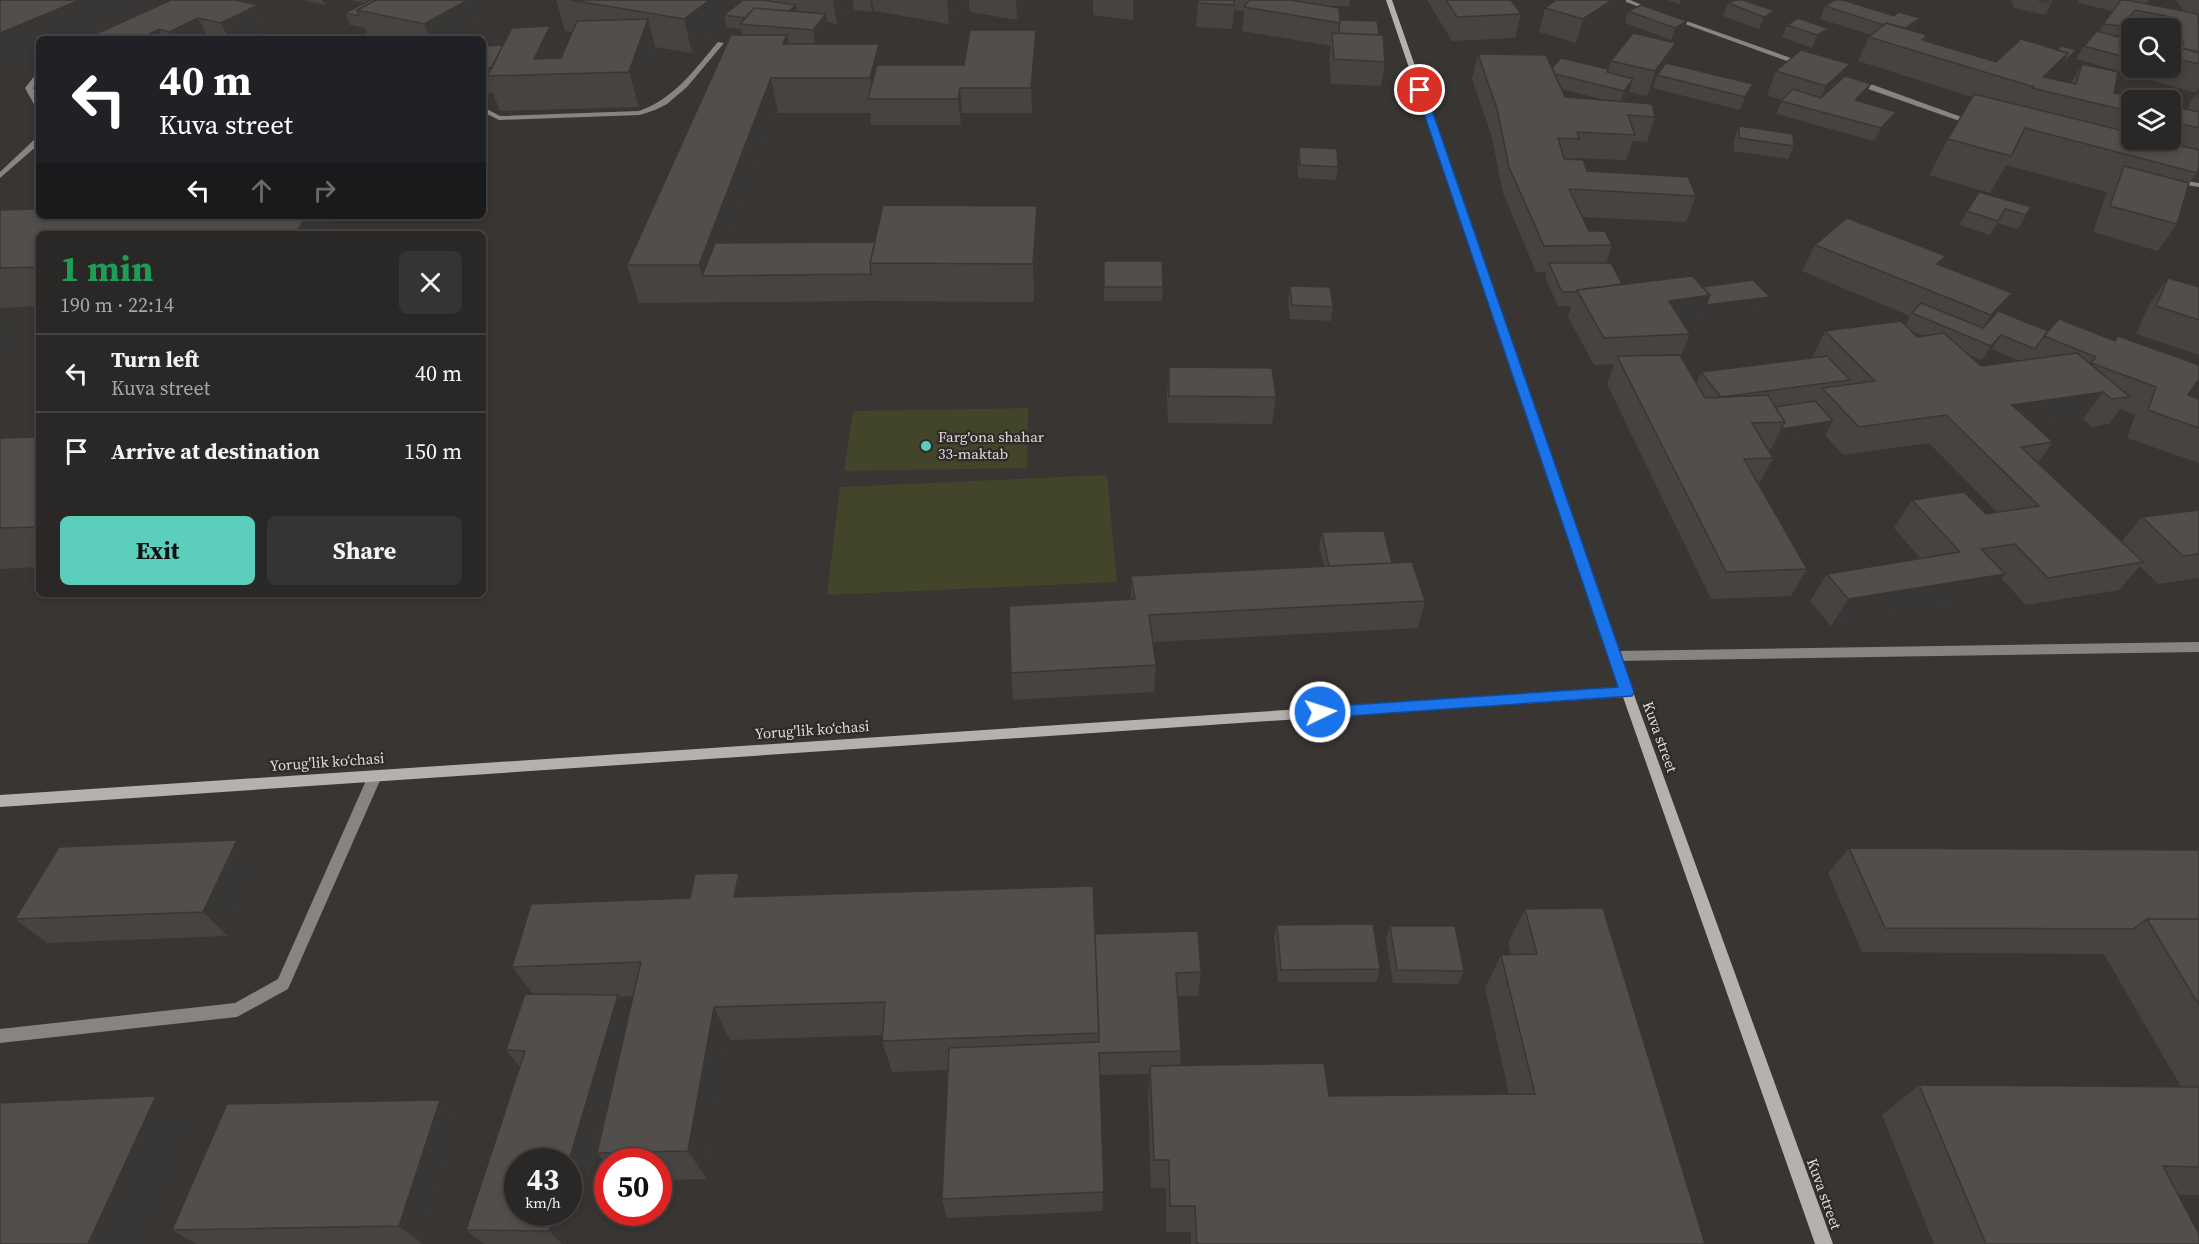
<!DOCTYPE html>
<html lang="en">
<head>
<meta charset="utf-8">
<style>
  body { margin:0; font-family:"Source Serif 4",serif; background:#363432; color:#f1f3f6; height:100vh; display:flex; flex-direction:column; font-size:22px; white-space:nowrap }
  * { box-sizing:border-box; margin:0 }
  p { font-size:20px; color:#a5a6a7 }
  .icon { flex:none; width:33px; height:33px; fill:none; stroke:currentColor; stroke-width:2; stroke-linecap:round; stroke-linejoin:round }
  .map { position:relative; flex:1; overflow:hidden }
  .drawer { position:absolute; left:36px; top:231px; width:450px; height:366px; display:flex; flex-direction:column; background:#2a2826; border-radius:9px; box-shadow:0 3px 9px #0003,0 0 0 2px #464443 }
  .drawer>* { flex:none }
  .hud { position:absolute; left:36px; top:36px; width:450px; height:183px; border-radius:9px; box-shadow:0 3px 9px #0003,0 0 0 2px #464443; background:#202124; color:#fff; overflow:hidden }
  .controls { position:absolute; left:2121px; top:18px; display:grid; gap:12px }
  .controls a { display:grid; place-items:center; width:60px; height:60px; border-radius:9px; background:#2a2826; box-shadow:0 3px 9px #0003,0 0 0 2px #464443; font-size:30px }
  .speed { position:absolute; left:504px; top:1148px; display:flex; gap:12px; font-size:30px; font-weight:700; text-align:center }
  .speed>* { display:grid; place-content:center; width:78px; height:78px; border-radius:50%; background:#2a2826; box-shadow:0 3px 9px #0003,0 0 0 2px #464443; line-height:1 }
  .speed small { font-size:15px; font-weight:400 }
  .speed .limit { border:9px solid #d22; background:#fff; color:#111 }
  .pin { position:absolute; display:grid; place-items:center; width:51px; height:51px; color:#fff; margin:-26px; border:3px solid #fff; border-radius:50%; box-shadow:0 2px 6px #0007 }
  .me { position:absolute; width:66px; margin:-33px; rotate:86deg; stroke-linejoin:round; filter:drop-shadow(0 0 4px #0008) }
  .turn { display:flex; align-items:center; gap:21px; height:126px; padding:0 24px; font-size:27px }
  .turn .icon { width:78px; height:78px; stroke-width:2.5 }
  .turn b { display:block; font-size:42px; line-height:51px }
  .lanes { display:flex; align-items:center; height:57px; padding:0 24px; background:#0003; justify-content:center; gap:30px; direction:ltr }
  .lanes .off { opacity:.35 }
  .round { display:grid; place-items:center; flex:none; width:63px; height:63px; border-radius:9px; background:#363432 }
  .summary { display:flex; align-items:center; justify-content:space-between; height:102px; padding:0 24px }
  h1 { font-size:36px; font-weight:700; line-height:45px; color:#1e9e55 }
  .primary-button { display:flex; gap:12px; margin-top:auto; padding:12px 24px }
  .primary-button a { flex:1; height:69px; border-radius:9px; background:#5bcebc; color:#111; font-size:24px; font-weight:700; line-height:69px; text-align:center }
  .primary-button a+a { background:#363432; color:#f1f3f6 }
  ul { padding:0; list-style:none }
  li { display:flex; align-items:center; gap:18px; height:78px; padding:0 24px; border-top:2px solid #464443 }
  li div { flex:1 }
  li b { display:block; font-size:22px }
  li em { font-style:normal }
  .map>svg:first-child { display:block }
</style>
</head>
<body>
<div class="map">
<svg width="2199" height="1244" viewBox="0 0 2199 1244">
  <rect width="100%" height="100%" fill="#383533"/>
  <path fill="#424529" d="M1028,408L1027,468L844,471L853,411Z
    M1107,475L1117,582L827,595L840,487Z"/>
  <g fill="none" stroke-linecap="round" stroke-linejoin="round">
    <path fill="#868584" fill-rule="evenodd" d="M1621,0H1630L1657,11L1652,12Z
      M1671,17H1675L1808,64L1801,66L1671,19Z
      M1851,79H1857L1978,123L1971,125L1851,83Z
      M2172,179L2199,183V187L2172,183Z
      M375,771L380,772L382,776L288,989L237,1017L0,1043V1029L235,1003L278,979L368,776L370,772Z"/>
    <path fill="#868584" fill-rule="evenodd" d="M718,42L724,43L687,87L667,104L655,110L640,115L499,120L483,112V107L500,116L639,111C674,99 695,69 718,42Z
      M36,74H39V81L33,88L39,99V108L35,106L25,88Z
      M36,138H39V144L0,178V172Z
      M2199,642V652L1615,661L1611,659L1609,656L1611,653L1615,651Z"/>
    <path fill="#b4b1af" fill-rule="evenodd" d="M1386,0H1392L1633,692L1833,1244H1815L1623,697L0,807V795L1619,688Z"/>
  </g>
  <path fill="#474341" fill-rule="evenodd" d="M0,0L261,11L270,29L250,39H39V61L38,60L0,77Z
    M301,0H335L325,5Z
    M351,0H485L491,16L450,39H391L367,34L365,28L350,25L345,13L364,3Z
    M556,0H1038L1017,20L970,12L969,6L949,24L874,11L872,12L854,10L837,24L827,22L829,38L824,44H879L881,65H964L1037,54L1032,113H962L961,125H871L870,113H778L731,243H1039L1034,302L875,301L639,303L627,265L742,35L741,29L727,27L692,53L655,47L657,53L639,107L500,111L493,93H483V46L503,45L550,26L560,58H561L572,32L565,31Z
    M1093,0H1144L1133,20L1093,15Z
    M1198,0H1350L1349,6H1327L1340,20L1379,35L1385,62L1381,86L1331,84L1329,57L1331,46L1242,31L1244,11L1234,10L1232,29L1196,27Z
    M1427,0H1511L1521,14L1515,38L1452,41Z
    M1556,0H1626L1623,11L1576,43L1539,32L1545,8Z
    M1667,0H1681L1680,4Z
    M2011,0H2053L2045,15L2014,8Z
    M2077,0H2149L2147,4L2184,11L2176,0H2199V166L2197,173L2189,183L2177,224L2158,251L2093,232L2107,192L2006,165L1990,193L1929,175L1948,139L1972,97L1858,61L1869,37L1871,35L1820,19L1825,6L1914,30L1927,35L1925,41L1996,62L2069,63L2052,79L2071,83L2082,64L2114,93L2132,100V140H2170V106L2188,109L2190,102L2197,93L2076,59L2084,46L2098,32L2113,11L2078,3ZM2127,22L2159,28H2170V68H2132V28L2118,37H2116Z
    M1728,3L1775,11L1770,24L1759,29L1723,16Z
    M1628,11L1687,21L1683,34L1671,40L1625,23Z
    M1787,25L1829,29L1824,41L1812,48L1782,37Z
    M1478,54L1552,68L1608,69L1611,61L1669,64L1753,84L1748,96L1740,110L1653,88L1647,96L1629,92L1622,102L1655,117L1647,142L1633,141L1626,160L1573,158V160L1587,171L1696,196L1686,222L1582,217L1589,231L1612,245L1606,263L1622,284L1702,287L1763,311L1700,319L1699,322L1684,324L1690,334L1681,356L1696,383L1701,372L1812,358L1825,331L1905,326L1910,316L1802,271L1815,245L1946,256L1941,266L2012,293L2000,312L2188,395L2199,399V463L2127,438L2135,415L2120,409L2109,424L2092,427L2083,419L2036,426L2053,442L2038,463L2121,542L2142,517L2199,510V578L2158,584L2140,566L2119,590L2026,605L2001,578L1984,601L1831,626L1810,601L1827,574L1921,559L1894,528L1912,500L1986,514L1997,512L1929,443L1843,455L1825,435L1774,443L1771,449H1768L1773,458L1759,484L1807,569L1791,596L1711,599L1607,384L1614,364L1594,365L1568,317L1571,306H1558L1545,277L1547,272H1536L1503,193L1491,134L1472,79ZM1562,89L1608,101L1565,97ZM1910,330L1924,336L1917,337ZM1992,349L2020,361L1981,366L1967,354L1982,360Z
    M1776,71L1845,76L1865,96L1860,101L1889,125L1874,141L1776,114L1782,100L1767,95Z
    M1739,126L1794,146L1788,159L1734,151V140Z
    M1299,147L1338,167L1336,180L1298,178V160Z
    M2031,207L2018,229L1997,223L1990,235L1959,225L1967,211Z
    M0,210L326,216L335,234H39V306L1,308L25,339L0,368Z
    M1104,261L1163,287L1162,301H1104Z
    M2168,278L2199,287V355L2136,334L2149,305Z
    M1290,286L1333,307L1331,321L1290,319L1288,300Z
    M1169,367L1276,397L1272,424L1168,423L1167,394Z
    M39,437V567L0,569V438Z
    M1322,532L1392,563L1425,601L1418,628L1153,642L1156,665L1154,692L1013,700L1011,673L1131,599V576L1324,566L1319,546Z
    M237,840L261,866L228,936L47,943L15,919Z
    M1849,848L2199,850V1195H2178L2199,1244H1934L1882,1115L1919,1085L2181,1087L2104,954L1862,952L1828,873Z
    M748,897L1095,934L1201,972L1198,996H1177L1181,1051L1180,1066L1329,1096L1509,1094L1485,988L1501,955H1511L1508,943L1525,909L1705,1244H1191V1232H1166V1188H1151L1148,1097L1150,1074L1100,1075L1103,1211L947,1218L942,1199L948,1070L892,1072L882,1041L883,1035L730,1040L707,1179L658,1180V1161H608V1166L597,1153L608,1105L569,1244H484L466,1230L520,1067L506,1050L533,994L512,967L690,898ZM633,996L629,1012L619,997Z
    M1277,925L1380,969L1376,982H1278L1274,937Z
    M1390,926L1464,971L1458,984L1393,983L1386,939Z
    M440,1100L461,1121L422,1244H196L172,1230Z"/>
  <path fill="#393735" d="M80,0H176L87,39H39V60L0,77V33Z
    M227,0H284L261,11L270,29L250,39H229L221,23Z
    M322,0H335L325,5Z
    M468,0H485L491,16L450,39H430L424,24Z
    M710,0H747L724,15L727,27L692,53L684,19Z
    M833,0H853L854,10L837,24Z
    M870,0H872L874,11L872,12Z
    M947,0H969V6L949,24Z
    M1016,0H1038L1017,20Z
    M1133,0H1144L1133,20Z
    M1612,0H1626L1623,11L1576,43L1583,19Z
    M796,5L798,18L787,13Z
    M1775,11L1770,24L1759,29L1764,17Z
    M826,14L829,38L817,54L813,30Z
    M198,18L209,39H173L169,32Z
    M1920,18L1914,30L1896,43L1902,30Z
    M648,19L657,53L639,107L629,72Z
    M1687,21L1683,34L1671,40L1675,28Z
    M550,26L561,61L534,59Z
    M159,29L164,39H139Z
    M1829,29L1824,41L1812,48L1817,35Z
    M1036,30L1037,54L1032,113L1031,88Z
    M787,35L793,69L790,79L783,44Z
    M1676,43L1668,67L1657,75L1653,88L1647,96L1655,71Z
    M879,44L883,79L873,99L870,78Z
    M2076,50L2069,63L2041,90L2043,77L2068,53Z
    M1850,64L1839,89L1816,111L1826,86Z
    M771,78L778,113L719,276H702L699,265Z
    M1633,79L1629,92L1620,104L1624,91Z
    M1753,84L1748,96L1740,110L1745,97Z
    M1871,84L1865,96L1849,113L1855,100Z
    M960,88L962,113L961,125L958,99Z
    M0,90L9,104L0,112Z
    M1896,112L1889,125L1874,141L1881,128Z
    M1037,206L1039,243L1034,302L1033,264Z
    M307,216H326L335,234H295Z
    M1946,256L1931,283L1937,264Z
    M2012,293L1995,320L1976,340L1991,315Z
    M1710,295L1770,297L1763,311L1700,319L1699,322L1658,328L1669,301Z
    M0,306L25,339L0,368Z
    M2001,335L1992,349L1982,360L1991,346Z
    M2103,392L2083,419L1994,432L2012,405Z
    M1833,421L1825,435L1774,443L1781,429Z
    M2005,574L1984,601L1831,626L1848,599Z
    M237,840L261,866L228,936L203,912Z
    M739,873L753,908L734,897Z
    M618,995L632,1018L569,1244H562L549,1231L554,1212H568V1164Z
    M714,1007L730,1040L707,1179L688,1151Z
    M156,1096L198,1126L147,1244H88Z
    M440,1100L461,1121L422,1244L399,1226Z"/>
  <path fill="#524e4c" stroke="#393735" stroke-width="1.5" d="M0,0H80L0,33Z
    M171,0H234L258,5L221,23L198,18L169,32L159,29L139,39H85Z
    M370,0H376L357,10L359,16L345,13Z
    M376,0H468L424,24L357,10Z
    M571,0H710L684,19Z
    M743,0H763L796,5L789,11L754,8L745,18L724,15Z
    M1198,0H1234V5L1198,3Z
    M1249,0H1290L1339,8L1340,23L1244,7Z
    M1446,0H1511L1521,14L1457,17Z
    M1556,0H1612L1583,19L1545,8Z
    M1735,0H1743L1775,11L1764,17L1728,3Z
    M1835,0H1843L1894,16L1899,12L1920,18L1905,28L1886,23L1884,25L1825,6Z
    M2038,0H2053L2052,3Z
    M2121,0H2127L2198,14L2199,52L2181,48L2184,42L2170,38V28H2167L2166,16L2135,10L2123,26L2103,24Z
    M1641,5L1687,21L1675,28L1628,11Z
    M754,8L826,14L813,30L740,24Z
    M1798,18L1829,29L1817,35L1787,25Z
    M648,19L629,72L487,76L512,28L550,26L534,59L561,58L577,21Z
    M1340,20L1377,21L1379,35L1339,33Z
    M1886,23L1927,35L1922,40L1996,62L2021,39L2068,53L2043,77L2076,84L2082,64L2118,72L2114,93L2148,100H2132V112L2032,88L2034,87L1869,37Z
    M2127,27L2133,28H2132V59L2084,46L2097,31L2118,37Z
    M970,30H1036L1031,88H960L958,99H868L877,65H964Z
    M1332,33L1383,35L1385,62L1334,59Z
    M1633,33L1676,43L1655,71L1611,61Z
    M731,35H787L783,44H879L870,78H771L699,265H627Z
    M503,45L492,68H483V46Z
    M2170,45L2199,53V64L2170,57Z
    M2061,46L2076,50L2061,65L2068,53L2057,50Z
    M1801,50L1850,64L1826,86L1776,71Z
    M1478,54L1546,55L1565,97L1652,104L1655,117L1628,115L1635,135L1577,132L1579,139L1558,138L1564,159L1583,160L1587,171L1688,177L1696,196L1569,189L1589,231H1605L1612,245L1544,246L1509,167L1497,109Z
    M1561,58L1608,69L1607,72L1633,79L1624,91L1555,74L1552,68Z
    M1666,63L1753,84L1745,97L1657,75Z
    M1845,76L1871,84L1855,100L1896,112L1881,128L1781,101L1793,89L1821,98Z
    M2199,89V98L2196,97Z
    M1974,94L2132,133V140H2156L2199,150V166L2197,173L2025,128L2011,156L1948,139Z
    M2170,106L2199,112V128L2170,121Z
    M1739,126L1793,134L1794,146L1739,138Z
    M1299,147L1337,149L1338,167L1300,165Z
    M2124,166L2189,183L2177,224L2110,206Z
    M1979,192L2031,207L2026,215L2005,209L1998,221L1967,211Z
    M883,205L1037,206L1033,264L870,263Z
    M39,209V216H307L295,234H39V267L0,268V210Z
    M1847,218L1946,256L1937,264L2012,293L1991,315L1815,245Z
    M875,242L870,263L871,274L702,276L715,243Z
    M1104,261H1162L1163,287H1104Z
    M1549,263H1611L1622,284L1577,290L1576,292H1562Z
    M1692,276L1710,295L1669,301L1690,334L1604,338L1577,290Z
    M2168,278L2199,287V320L2156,306Z
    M1753,280L1770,297L1706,305L1710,295L1702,287Z
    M1290,286L1330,287L1333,307L1292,305Z
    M1921,303L1983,328L1998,311L2048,331L2035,349L2001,335L1991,346L1912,313Z
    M2059,319L2115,341L2118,336L2199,365V379L2188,395L2199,399V428L2148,410L2156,387L2091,363L2096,357L2044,336Z
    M1901,321L1917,337L1944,333L1981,366L2077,353L2130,397L2112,399L2103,392L2012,405L2053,442L2021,447L2143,562L2048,578L2015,544L1981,549L2005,574L1848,599L1827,574L1960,552L1912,500L1964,492L1986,514L2039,506L1946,415L1859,427L1822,388L1875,381L1825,331Z
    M1680,355L1705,398L1768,395L1785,422L1752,423L1773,458L1744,459L1807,569L1726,572L1617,356Z
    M1827,356L1850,380L1721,397L1701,372Z
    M1169,367L1272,368L1276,397L1169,396Z
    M1815,401L1833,421L1781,429L1785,422L1775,407Z
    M39,437V527L0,528V438Z
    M2199,510V554L2183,556L2142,517Z
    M1384,531L1392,563L1329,566L1322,532Z
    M1412,562L1425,601L1149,615L1156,665L1011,673L1009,606L1135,599L1131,576Z
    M237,840L203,912L15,919L59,847Z
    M1849,848L2199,850V919H2147L2133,929L1885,928Z
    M739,873L734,897L1093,886L1099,1033L882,1041L885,1002L714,1007L688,1151L597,1153L641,962L512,967L531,904L690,898L695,874Z
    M1603,908L1705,1244H1197L1195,1206H1170L1169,1160H1154L1150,1066L1324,1063L1329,1096L1535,1094L1501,955L1537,954L1525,909Z
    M2147,919H2199V1005Z
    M1373,924L1380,969L1281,970L1277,925Z
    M1390,926H1455L1464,971L1397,970Z
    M1198,931L1201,972L1176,973L1181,1051L1099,1053L1104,1192L942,1199L949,1048L1099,1042L1095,934Z
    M525,994L618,995L568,1164V1161H518V1212H554L549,1231L466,1230L525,1051L506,1050Z
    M1919,1085L2199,1087V1167L2163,1166L2199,1234V1244H1986Z
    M156,1096L88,1244H0V1103Z
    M440,1100L399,1226L172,1230L227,1104Z"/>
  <path fill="#1a73e8" stroke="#114b97" stroke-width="1.5" d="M1420,88L1425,90L1634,692L1632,696L1320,718L1312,712L1320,707L1618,687L1416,90Z"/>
  <circle fill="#5bcebc" stroke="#2e2b29" stroke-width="2" cx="926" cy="446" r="6"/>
  <g text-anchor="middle" stroke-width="4.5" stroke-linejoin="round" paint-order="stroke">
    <g font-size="15" fill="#dedbda" stroke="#2e2b29" text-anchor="start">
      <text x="938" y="442">Farg'ona shahar<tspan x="938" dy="17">33-maktab</tspan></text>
    </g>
    <g font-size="15" fill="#dedbda" stroke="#2e2b29">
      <text transform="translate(812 730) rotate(-4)" y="5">Yorug'lik koʻchasi</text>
      <text transform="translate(1660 737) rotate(70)" y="5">Kuva street</text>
      <text transform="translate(327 762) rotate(-4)" y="5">Yorug'lik koʻchasi</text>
      <text transform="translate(1824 1194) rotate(70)" y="5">Kuva street</text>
    </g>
  </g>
</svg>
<div class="controls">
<a><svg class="icon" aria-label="search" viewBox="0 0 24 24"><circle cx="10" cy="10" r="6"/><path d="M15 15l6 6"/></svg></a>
<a><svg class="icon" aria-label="layers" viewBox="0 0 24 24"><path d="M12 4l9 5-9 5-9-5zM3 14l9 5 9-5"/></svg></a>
</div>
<div class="speed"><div>43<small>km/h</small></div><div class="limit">50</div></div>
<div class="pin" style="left:1420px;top:90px;background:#d93025"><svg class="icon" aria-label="arrive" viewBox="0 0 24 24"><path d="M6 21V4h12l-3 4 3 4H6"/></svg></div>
<svg class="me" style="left:1320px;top:712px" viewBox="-20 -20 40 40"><circle r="17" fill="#1a73e8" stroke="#fff" stroke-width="3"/><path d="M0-11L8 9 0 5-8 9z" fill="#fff"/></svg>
<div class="hud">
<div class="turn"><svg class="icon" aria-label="left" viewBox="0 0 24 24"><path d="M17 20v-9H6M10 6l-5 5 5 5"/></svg><div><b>40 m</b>Kuva street</div></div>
<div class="lanes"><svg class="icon" aria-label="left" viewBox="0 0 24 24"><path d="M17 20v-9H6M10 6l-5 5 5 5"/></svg><svg class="icon off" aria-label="ahead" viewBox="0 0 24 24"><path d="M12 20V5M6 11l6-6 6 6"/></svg><svg class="icon off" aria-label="right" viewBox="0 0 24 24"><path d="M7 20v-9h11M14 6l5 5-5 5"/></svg></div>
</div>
<section class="drawer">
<div class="summary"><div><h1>1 min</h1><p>190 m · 22:14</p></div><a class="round"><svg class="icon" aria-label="close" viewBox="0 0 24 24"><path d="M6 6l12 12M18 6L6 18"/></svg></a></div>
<ul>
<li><svg class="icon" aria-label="left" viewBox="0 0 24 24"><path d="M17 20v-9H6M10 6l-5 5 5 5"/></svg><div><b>Turn left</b><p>Kuva street</p></div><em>40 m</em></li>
<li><svg class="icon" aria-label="arrive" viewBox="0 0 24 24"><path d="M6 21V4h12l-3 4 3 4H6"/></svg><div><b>Arrive at destination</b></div><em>150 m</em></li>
</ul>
<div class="primary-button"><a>Exit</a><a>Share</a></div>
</section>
</div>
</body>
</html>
